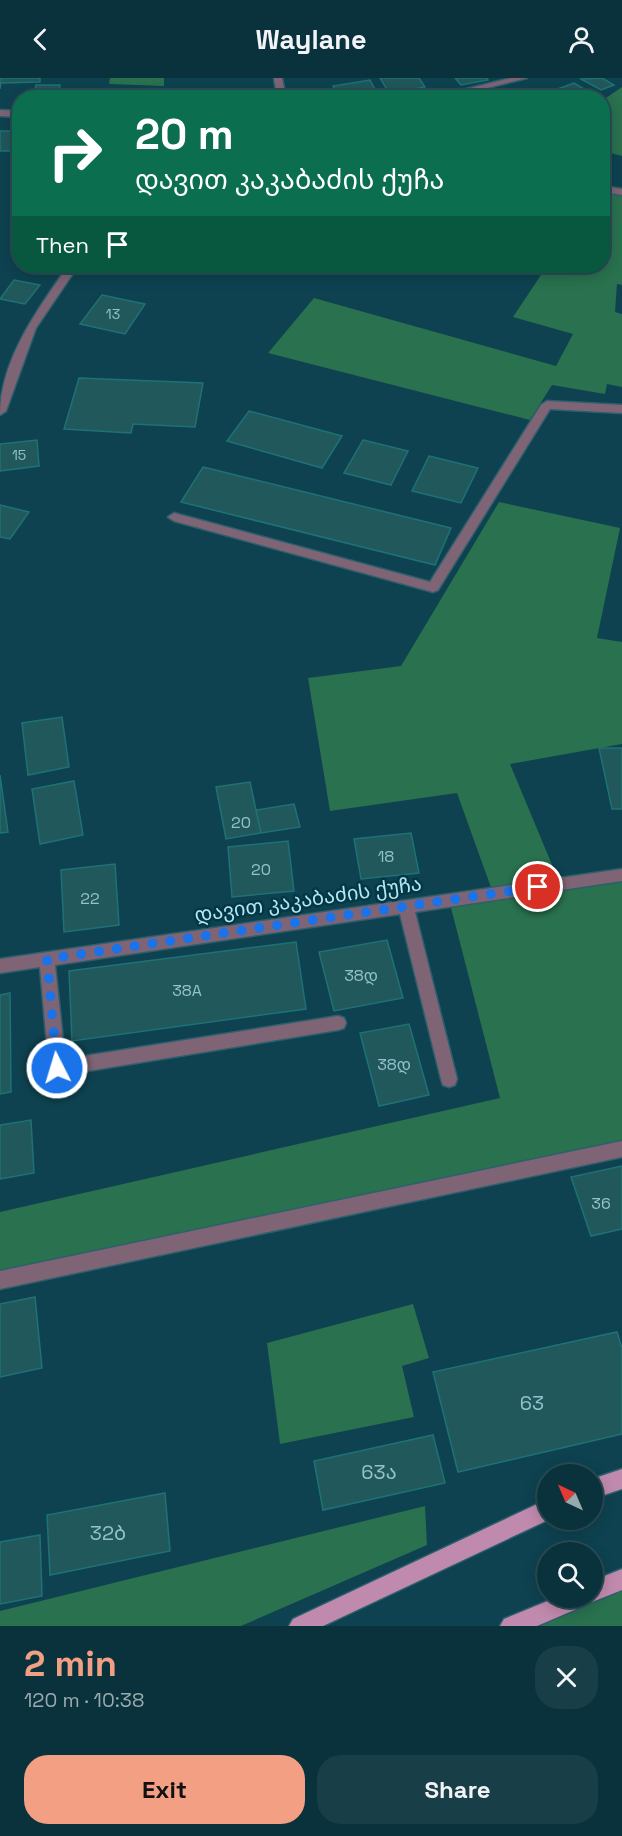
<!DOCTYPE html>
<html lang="en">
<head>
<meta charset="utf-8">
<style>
  body { margin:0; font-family:"Space Grotesk","Noto Sans Georgian",sans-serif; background:#183e47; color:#f1f3f6; height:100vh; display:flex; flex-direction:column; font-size:22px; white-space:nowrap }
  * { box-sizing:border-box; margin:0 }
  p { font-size:20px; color:#99aaaf }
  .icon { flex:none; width:33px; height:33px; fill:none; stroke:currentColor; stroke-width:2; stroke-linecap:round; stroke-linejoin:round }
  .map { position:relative; height:1548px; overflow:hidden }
  .side { display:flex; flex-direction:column; background:#0a323c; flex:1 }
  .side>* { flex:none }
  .guide { position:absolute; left:12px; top:12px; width:598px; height:183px; border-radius:24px; box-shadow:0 3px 15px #0003,0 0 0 2px #2a4d56; background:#0b6e4f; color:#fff; overflow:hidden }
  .needle { width:39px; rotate:316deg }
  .tools { position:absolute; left:537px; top:1386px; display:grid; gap:12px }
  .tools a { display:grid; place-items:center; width:66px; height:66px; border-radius:50%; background:#0a323c; box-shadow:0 3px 15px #0003,0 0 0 2px #2a4d56; font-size:30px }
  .pin { position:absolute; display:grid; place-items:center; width:51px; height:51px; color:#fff; margin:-26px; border:3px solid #fff; border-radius:50%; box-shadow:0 2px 6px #0007 }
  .me { position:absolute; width:66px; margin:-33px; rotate:355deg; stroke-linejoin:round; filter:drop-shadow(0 0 4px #0008) }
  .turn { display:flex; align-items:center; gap:21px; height:126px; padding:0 24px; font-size:27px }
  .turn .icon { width:78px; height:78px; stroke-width:2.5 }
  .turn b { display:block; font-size:42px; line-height:51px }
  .then { display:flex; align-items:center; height:57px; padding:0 24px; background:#0003; gap:12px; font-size:22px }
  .round { display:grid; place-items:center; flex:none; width:63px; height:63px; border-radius:24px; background:#183e47 }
  .head { display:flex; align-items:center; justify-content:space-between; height:102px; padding:0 24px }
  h1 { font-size:36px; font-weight:700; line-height:45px; color:#f39f83 }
  .cta { display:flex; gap:12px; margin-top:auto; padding:12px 24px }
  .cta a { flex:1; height:69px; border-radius:24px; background:#f39f83; color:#111; font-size:24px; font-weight:700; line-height:69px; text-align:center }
  .cta a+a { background:#183e47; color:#f1f3f6 }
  header { display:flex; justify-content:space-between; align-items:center; height:78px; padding:0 24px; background:#0a323c; font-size:27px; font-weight:700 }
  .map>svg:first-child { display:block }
</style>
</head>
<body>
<header><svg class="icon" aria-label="back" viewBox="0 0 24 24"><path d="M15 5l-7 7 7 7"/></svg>Waylane<svg class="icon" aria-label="person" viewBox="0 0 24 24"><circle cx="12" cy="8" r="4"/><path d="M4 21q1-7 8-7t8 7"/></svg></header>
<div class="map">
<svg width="622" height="1548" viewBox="0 0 622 1548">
  <rect width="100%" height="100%" fill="#0e4250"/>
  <path fill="#29714f" d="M110,0H164V8L109,6Z
    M622,9V78L603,73V22Z
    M603,112L622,115V207L617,206L615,234L622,236V309L607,306L605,316L552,307L530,342L268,275L314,220L556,288L573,256L513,239L547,188H603Z
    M499,424L620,450L597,560L622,564V666L510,686L560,806L622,797V1071L0,1202V1134L500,1020L449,822L493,815L457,715L330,733L308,600L401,588Z
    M413,1226L429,1280L402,1288L414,1339L280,1366L267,1265Z
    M425,1428L427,1467L241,1548H0V1533Z
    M622,1501V1548H511L579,1520H592Z"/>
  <path fill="#21585b" stroke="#1e7275" stroke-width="1.5" d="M0,0H40V4L1,5L0,11Z
    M380,0H419L425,9L389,15Z
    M455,0H487L488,2L461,7Z
    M602,0L614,7L601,12L581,1Z
    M370,2L380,20H340L333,8Z
    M574,5L599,20H562L552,13Z
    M36,7H60L59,14H91L89,20H33Z
    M177,11H208L207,20H175Z
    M546,13L557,20H529Z
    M0,53H18L15,73H0Z
    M14,202L40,207L25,226L0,221Z
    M102,217L145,226L125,256L80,246Z
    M79,300L203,305L195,349L133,346L131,355L64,351Z
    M249,333L342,358L322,390L227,363Z
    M37,362L39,388L0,393V366Z
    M363,362L408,373L391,407L344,395Z
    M429,378L478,390L461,425L412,413Z
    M203,389L451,450L435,487L181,424Z
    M0,427L29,434L10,461L0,459Z
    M62,639L69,689L28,697L22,645Z
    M599,670H622V731H612Z
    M0,697L8,754L0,755Z
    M74,703L83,757L40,766L32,711Z
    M250,704L261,755L226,761L216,709Z
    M294,726L300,749L261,755L256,732Z
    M411,755L419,795L361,801L354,761Z
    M288,763L294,813L232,819L228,769Z
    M115,786L119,847L64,854L61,792Z
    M387,862L403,920L334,933L319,874Z
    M296,864L306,931L72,963L69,893Z
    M10,915L11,1014L0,1016V917Z
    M409,946L429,1017L379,1028L360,955Z
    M31,1042L34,1095L0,1101V1047Z
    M622,1088V1151L591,1158L571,1099Z
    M35,1219L42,1290L0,1299V1226Z
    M617,1254L622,1270V1356L458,1394L433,1294Z
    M433,1357L445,1405L323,1432L314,1383Z
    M165,1415L170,1473L50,1497L47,1437Z
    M40,1457L42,1518L0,1526V1464Z"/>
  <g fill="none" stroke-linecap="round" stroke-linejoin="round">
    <defs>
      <path id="minor" d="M274,0H282L286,20H277Z
        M511,0H527L448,20H430Z
        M0,32L20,33V39L0,38Z
        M603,108L622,111V117L603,114Z
        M68,188H78L36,250L6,333L0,337C0,282 38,231 68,188Z
        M547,323L622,327V335L550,331L438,512L433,514L174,443L168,439L174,435L430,504L541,327Z
        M622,791V803L415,834L457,1001L455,1007L449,1009L443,1007L441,1001L400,836L55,887L65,981L338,938L344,940L346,945L344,950L338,952L57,998L51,995L49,990L40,889L0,895V881Z
        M622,1063V1079L0,1211V1193Z"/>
      <path id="major" d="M622,1391V1411L592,1421V1401Z
        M548,1421V1442L323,1548H289L293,1541Z
        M622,1491V1512L592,1524L588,1523L586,1527L537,1548H500L504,1541L555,1520H592V1503Z"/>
    </defs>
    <use href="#minor" stroke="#2d5f6d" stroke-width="3"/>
    <use href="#major" stroke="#2d5f6d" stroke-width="3"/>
    <use href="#minor" fill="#7f6475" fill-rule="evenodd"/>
    <use href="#major" fill="#c08aae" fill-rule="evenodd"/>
  </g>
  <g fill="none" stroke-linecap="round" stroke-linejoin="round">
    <path stroke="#1a73e8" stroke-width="10" stroke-dasharray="0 18" d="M57,990L47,881L538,809"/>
  </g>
  <g text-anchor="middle" stroke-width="5" stroke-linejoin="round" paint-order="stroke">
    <g font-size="14" fill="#93c1cc">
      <text x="113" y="241">13</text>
      <text x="19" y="382">15</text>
    </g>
    <g font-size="16" fill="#93c1cc">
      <text x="241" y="750">20</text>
      <text x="386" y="784">18</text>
      <text x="261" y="797">20</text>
      <text x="90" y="826">22</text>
      <text x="361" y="903">38დ</text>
      <text x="187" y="918">38A</text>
      <text x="394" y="992">38დ</text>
      <text x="601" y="1131">36</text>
    </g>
    <g font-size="20" fill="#b9e4f2" stroke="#003845">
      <text transform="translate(308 821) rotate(-8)" y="7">დავით კაკაბაძის ქუჩა</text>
    </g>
    <g font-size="20" fill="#93c1cc">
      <text x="532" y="1332">63</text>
      <text x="379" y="1401">63ა</text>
      <text x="108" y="1462">32ბ</text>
    </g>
  </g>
</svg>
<div class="tools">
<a><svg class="needle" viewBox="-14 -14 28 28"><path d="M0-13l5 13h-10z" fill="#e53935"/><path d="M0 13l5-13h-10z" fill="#99aaaf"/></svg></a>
<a><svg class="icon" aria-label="search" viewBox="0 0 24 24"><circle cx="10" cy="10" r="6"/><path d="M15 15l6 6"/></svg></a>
</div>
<div class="pin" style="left:538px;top:809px;background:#d93025"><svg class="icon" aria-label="arrive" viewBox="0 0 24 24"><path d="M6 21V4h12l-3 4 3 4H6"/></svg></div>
<svg class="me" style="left:57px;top:990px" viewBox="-20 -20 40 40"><circle r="17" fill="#1a73e8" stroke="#fff" stroke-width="3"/><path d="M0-11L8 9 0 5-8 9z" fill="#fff"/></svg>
<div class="guide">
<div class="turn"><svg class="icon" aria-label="right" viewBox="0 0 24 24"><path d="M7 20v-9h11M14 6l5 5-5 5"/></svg><div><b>20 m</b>დავით კაკაბაძის ქუჩა</div></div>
<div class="then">Then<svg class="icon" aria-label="arrive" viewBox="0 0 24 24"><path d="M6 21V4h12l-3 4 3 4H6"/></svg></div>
</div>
</div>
<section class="side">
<div class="head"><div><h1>2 min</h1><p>120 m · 10:38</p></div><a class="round"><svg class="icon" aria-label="close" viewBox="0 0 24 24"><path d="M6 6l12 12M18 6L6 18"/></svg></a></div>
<div class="cta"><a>Exit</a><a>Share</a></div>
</section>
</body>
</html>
